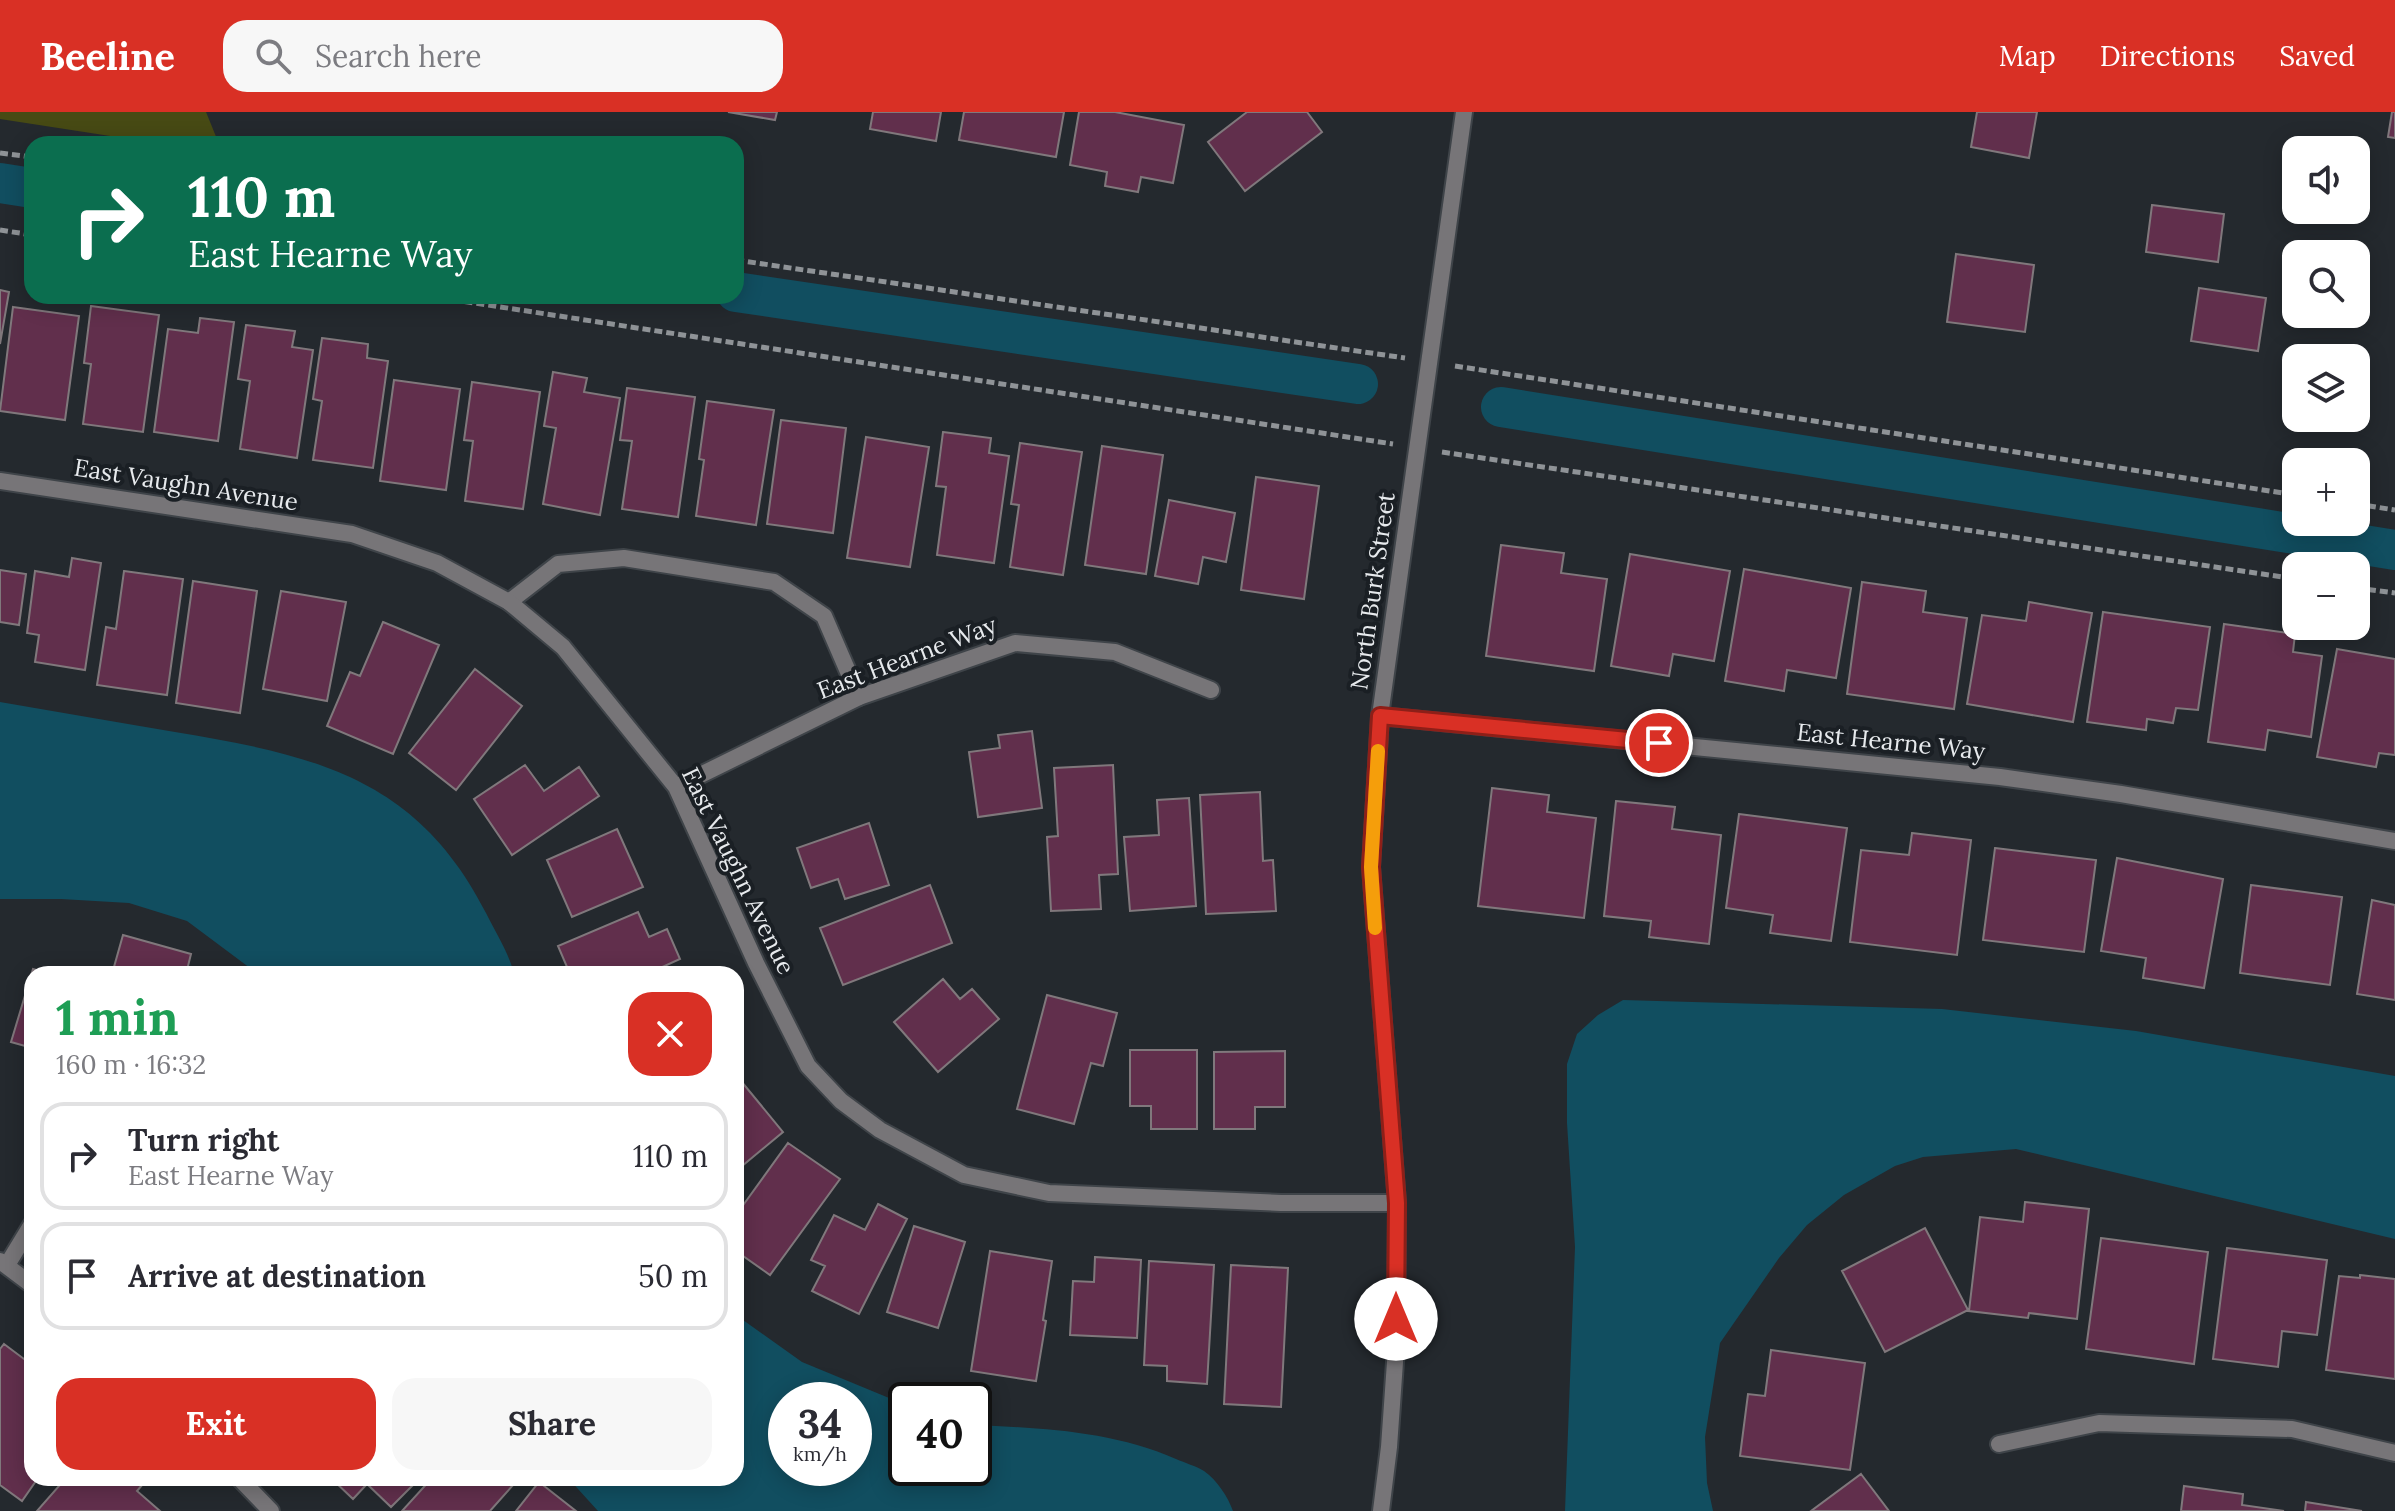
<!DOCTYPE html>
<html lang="en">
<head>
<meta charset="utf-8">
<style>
  body { margin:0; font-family:Lora,serif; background:#f7f7f7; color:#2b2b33; height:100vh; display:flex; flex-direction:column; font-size:30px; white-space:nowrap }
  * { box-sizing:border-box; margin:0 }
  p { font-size:26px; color:#7c7c81 }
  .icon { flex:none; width:44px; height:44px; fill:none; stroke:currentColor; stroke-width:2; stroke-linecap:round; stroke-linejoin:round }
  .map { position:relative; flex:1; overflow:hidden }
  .drawer { position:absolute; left:24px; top:854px; width:720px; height:520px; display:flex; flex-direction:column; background:#fff; border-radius:24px; box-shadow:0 4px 20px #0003 }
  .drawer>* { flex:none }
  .hud { position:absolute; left:24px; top:24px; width:720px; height:168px; border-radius:24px; box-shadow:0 4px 20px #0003; background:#0b6e4f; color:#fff; overflow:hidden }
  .tools { position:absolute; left:2282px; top:24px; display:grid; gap:16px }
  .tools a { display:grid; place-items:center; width:88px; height:88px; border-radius:16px; background:#fff; box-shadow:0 4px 20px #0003; font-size:40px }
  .speed { position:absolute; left:768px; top:1270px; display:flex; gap:16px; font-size:40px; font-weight:700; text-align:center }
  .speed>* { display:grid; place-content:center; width:104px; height:104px; border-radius:50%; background:#fff; box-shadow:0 4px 20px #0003; line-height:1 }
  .speed small { font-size:20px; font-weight:400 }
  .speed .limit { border:4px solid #111; border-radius:12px; background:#fff; color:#111 }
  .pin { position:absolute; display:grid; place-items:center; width:68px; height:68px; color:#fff; margin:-34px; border:4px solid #fff; border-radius:50%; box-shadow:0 2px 8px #0007 }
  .me { position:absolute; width:88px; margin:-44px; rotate:0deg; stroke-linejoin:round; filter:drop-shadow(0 0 6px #0008) }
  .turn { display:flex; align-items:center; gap:28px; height:168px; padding:0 32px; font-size:36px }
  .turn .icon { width:104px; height:104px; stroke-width:2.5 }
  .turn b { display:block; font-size:56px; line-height:68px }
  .round { display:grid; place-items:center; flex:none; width:84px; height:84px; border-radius:24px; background:#f7f7f7 }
  .overview { display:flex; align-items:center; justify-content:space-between; height:136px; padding:0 32px }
  h1 { font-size:48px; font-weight:700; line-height:60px; color:#1e9e55 }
  .cta { display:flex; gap:16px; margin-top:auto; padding:16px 32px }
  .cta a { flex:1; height:92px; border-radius:24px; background:#d93025; color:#fff; font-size:32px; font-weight:700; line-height:92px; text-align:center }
  .cta a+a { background:#f7f7f7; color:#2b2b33 }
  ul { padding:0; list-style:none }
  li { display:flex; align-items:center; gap:24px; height:108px; margin:0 16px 12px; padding:0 16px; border:4px solid #e1e1e2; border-radius:24px }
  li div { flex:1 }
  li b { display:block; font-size:30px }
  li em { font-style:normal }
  header { display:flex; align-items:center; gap:48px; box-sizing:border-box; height:112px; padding:0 40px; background:#d93025; color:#fff }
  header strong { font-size:38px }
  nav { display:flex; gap:44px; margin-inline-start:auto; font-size:28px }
  .search { width:560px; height:72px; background:#f7f7f7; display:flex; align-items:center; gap:20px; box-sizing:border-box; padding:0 28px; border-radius:24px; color:#7c7c81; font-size:30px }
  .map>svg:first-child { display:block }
</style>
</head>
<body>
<header>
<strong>Beeline</strong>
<div class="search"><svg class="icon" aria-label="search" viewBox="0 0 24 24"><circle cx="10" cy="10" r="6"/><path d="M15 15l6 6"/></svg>Search here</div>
<nav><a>Map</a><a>Directions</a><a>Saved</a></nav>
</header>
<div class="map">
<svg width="2395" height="1399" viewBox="0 0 2395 1399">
  <rect width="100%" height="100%" fill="#24292e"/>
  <path fill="#474a14" d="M0,0H206L219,32H162L0,7Z"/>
  <path fill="#114e60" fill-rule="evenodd" d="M0,590C58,600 116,610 175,620C313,643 417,665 486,801C496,821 509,841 514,862H258L187,809L129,791L61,787H0Z
    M1623,888L1942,897L2136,919L2395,964V1127L2016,1037L1923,1045L1895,1054L1844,1083L1807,1113L1779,1146L1720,1231L1705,1325L1707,1371L1713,1399H1565L1575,1135L1567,1011V952L1577,922L1598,903Z
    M736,1203L802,1250L906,1293V1356H974V1313C1042,1316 1112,1319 1176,1347C1185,1351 1196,1354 1204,1359C1217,1368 1228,1385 1233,1399H598L568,1366H736ZM786,1288H854V1356H786Z"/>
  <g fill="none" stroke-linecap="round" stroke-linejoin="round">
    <path stroke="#114e60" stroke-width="40" d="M0,71L32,76
      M736,180L1358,272
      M1501,295L2395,438"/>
  </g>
  <path fill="#612f4c" stroke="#80787c" stroke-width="2" d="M728,0H777L775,8Z
    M873,0H941L936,29L870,17Z
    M964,0H1064L1056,45L959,28Z
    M1079,0H1115L1184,13L1173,71L1141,65L1138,80L1105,74L1107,60L1070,53Z
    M1247,0H1307L1322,20L1245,79L1208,30Z
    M1977,0H2037L2029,46L1971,35Z
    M2392,0H2395V26L2388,25Z
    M2152,93L2224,102L2218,150L2146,140Z
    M1956,142L2034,153L2025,220L1947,210Z
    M2199,176L2266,186L2258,239L2191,229Z
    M0,178L9,180L0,232Z
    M91,194L159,203L143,320L83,312L91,252L84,251Z
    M13,195L79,204L65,308L0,299Z
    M200,206L234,210L218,329L154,320L168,217L198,221Z
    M246,213L295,219L292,235L313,238L297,346L240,337L250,269L238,267Z
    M322,226L368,232L367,246L388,249L373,356L313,348L322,289L313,287Z
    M553,260L587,266L584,280L620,286L600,403L543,392L556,316L544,314Z
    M394,268L460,277L446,378L380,369Z
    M472,270L540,280L523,397L465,389L473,329L464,328Z
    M627,276L695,285L678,405L622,397L632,329L620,328Z
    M707,289L774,298L756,413L696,404L704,348L699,347Z
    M781,308L846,316L833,421L767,412Z
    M943,320L991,326L989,341L1009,344L994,451L937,443L946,375L936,374Z
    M866,325L929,335L910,455L847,446Z
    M1020,331L1082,340L1063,463L1010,455L1019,393L1011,392Z
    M1102,334L1163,343L1146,462L1085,453Z
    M1256,365L1319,374L1304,487L1241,478Z
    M1169,388L1235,401L1226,450L1203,445L1198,472L1155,464Z
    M1501,433L1564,441L1561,461L1607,467L1594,559L1486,544Z
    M1630,442L1730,459L1714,549L1673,542L1669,564L1611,554Z
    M72,446L101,451L85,558L35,550L39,523L27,521L35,459L69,465Z
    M1744,457L1851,476L1836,566L1787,558L1784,579L1725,569Z
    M0,458L26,462L19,513L0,510Z
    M124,459L183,467L167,583L97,573L106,515L116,517Z
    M193,469L257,479L240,601L176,591Z
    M1862,470L1926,479L1923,500L1967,506L1954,597L1847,582Z
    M281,479L346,490L327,589L263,577Z
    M2029,490L2092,501L2073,610L1967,592L1982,503L2026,509Z
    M2103,500L2210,515L2198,598L2176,596L2173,611L2147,607L2146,618L2087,610Z
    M383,510L439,533L393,642L327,614L350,560L360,564Z
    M2224,512L2295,522L2293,540L2322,544L2311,625L2268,618L2265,638L2208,630Z
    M2337,537L2395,547V643L2379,641L2376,655L2317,645Z
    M475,557L522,594L456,678L409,641Z
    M1032,619L1042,696L978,705L969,640L1000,636L998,623Z
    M525,653L544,679L579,655L599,684L512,743L474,687Z
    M1113,653L1118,762L1099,763L1101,797L1051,799L1047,725L1058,724L1054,656Z
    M1492,676L1549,683L1547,700L1596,706L1584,806L1478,794Z
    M1260,680L1263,749L1273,748L1276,799L1206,802L1200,683Z
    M1189,686L1196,794L1130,799L1124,725L1159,723L1157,688Z
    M1616,689L1675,695L1672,717L1721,723L1709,832L1649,825L1651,809L1604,804Z
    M1739,702L1847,716L1831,829L1770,821L1773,803L1726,796Z
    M869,711L889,773L845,787L838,767L811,776L797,736Z
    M617,717L643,775L572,805L547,748Z
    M1912,721L1971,728L1957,843L1850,830L1861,738L1909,743Z
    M1995,736L2096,748L2084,840L1983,828Z
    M2117,746L2223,767L2204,876L2143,866L2146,846L2101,839Z
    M930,773L952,831L843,873L820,816Z
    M2251,773L2342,785L2330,873L2240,861Z
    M2372,788L2395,793V888L2357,882Z
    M638,800L649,825L667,817L680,847L647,862H570L558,834Z
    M123,823L191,842L186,862H112Z
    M33,857L50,862H32V936L11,930Z
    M943,867L960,887L972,877L999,907L938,960L894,910Z
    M1047,883L1117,901L1103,954L1091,951L1074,1012L1017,997Z
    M1130,938H1197V1017H1151V994H1130Z
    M1285,939V995H1255V1017H1214V940Z
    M741,969L783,1020L736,1059V973Z
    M788,1031L840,1067L770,1163L736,1139V1103Z
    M2025,1090L2089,1097L2077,1207L2029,1201L2028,1206L1969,1199L1980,1105L2023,1110Z
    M878,1092L907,1107L859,1202L812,1179L825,1154L811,1148L834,1103L865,1118Z
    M914,1114L965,1130L938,1216L887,1200Z
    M1925,1116L1968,1198L1885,1240L1842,1159Z
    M2101,1126L2208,1140L2194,1252L2086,1237Z
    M2227,1136L2327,1148L2317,1223L2282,1219L2278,1255L2213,1247Z
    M990,1139L1052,1149L1043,1208L1046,1209L1036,1269L971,1259Z
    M1095,1145L1141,1148L1137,1226L1070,1223L1073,1169L1094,1170Z
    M1149,1149L1214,1153L1207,1272L1167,1269V1254L1144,1253Z
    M1231,1153L1288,1156L1281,1295L1224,1292Z
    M2360,1163L2395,1167V1267L2326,1258L2339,1164L2360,1166Z
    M4,1232L32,1253V1366H38L22,1389L0,1373V1237Z
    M1771,1238L1865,1251L1850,1358L1740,1344L1748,1282L1765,1284Z
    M1861,1362L1889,1399H1811Z
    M66,1366H148L137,1379L160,1399H37Z
    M331,1366H420L391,1395L367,1372L353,1387Z
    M432,1366H506L513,1373L490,1399H402Z
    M539,1370L576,1399H516Z
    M2184,1374L2243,1382L2242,1393L2284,1399H2181Z
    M2306,1390L2362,1399H2305Z"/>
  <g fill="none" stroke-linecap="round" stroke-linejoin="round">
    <defs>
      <path id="service" d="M509,490L558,452L624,446L774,470L824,504L859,585"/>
      <path id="minor" d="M0,369L352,422L437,451L509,490L563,535L676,675L756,851L808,954L841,989L880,1018L964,1063L1049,1081L1281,1091H1397
        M1380,604L2000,665L2121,682L2395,729
        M676,675L859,585L1015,531L1115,540L1211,578
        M0,1149L32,1173
        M7,1153L32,1112
        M1999,1332L2099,1311L2292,1317L2395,1341
        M239,1366L271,1399"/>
      <path id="tertiary" d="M1381,1399L1389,1335L1396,1236L1397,1091L1371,755L1380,604L1464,0"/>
    </defs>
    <use href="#service" stroke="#3f4449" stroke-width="20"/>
    <use href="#minor" stroke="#3f4449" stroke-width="20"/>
    <use href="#tertiary" stroke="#3f4449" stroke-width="20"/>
    <path stroke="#8f9397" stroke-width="5" stroke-dasharray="8 4" stroke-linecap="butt" d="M0,41L32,45
      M0,118L32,123
      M736,148L1405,246
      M429,184L1393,332
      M1455,254L2296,383
      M1442,340L2296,467
      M2356,392L2395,398
      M2356,476L2395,481"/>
    <use href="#service" stroke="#777578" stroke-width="16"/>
    <use href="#minor" stroke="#777578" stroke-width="16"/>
    <use href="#tertiary" stroke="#777578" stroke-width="16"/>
  </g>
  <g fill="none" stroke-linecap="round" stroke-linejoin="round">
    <defs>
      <path id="route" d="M1396,1207L1397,1091L1371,755L1380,604L1659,631"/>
    </defs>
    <use href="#route" stroke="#8d1f18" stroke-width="20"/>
    <use href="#route" stroke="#d93025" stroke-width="14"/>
    <path stroke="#f59e0b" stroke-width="14" d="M1375,816L1371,755L1378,639"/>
  </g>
  <g text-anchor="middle" stroke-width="8" stroke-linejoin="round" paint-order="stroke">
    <g font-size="24" fill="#e7eaed" stroke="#1a1f24">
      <text transform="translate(186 373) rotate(9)" y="8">East Vaughn Avenue</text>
      <text transform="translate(1373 479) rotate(-82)" y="8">North Burk Street</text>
      <text transform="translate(907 546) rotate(-21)" y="8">East Hearne Way</text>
      <text transform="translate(1891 630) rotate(6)" y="8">East Hearne Way</text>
      <text transform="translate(738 759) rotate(64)" y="8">East Vaughn Avenue</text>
    </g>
  </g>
</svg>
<div class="tools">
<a><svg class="icon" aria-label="sound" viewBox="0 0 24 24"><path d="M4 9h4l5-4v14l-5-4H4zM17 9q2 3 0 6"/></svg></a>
<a><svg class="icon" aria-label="search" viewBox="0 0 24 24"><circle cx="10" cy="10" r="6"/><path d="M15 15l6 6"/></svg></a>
<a><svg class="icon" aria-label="layers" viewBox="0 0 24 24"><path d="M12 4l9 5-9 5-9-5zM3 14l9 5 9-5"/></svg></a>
<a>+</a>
<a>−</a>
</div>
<div class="speed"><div>34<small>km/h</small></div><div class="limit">40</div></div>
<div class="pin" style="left:1659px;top:631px;background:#d93025"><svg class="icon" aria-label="arrive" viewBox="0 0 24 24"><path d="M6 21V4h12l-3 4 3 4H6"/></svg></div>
<svg class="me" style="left:1396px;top:1207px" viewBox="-20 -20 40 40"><circle r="19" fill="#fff"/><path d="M0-13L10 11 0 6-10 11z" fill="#d93025"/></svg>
<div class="hud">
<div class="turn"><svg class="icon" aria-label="right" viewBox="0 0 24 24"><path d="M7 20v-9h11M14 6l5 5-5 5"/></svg><div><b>110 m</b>East Hearne Way</div></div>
</div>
<section class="drawer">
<div class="overview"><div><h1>1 min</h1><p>160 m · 16:32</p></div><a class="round" style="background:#d93025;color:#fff"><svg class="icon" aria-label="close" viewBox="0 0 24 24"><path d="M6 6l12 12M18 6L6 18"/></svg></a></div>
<ul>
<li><svg class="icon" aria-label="right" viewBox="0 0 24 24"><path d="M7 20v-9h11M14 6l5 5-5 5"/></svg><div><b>Turn right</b><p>East Hearne Way</p></div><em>110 m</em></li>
<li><svg class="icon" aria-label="arrive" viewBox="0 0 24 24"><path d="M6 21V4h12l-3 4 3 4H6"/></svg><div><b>Arrive at destination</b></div><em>50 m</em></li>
</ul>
<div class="cta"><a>Exit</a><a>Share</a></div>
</section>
</div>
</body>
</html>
